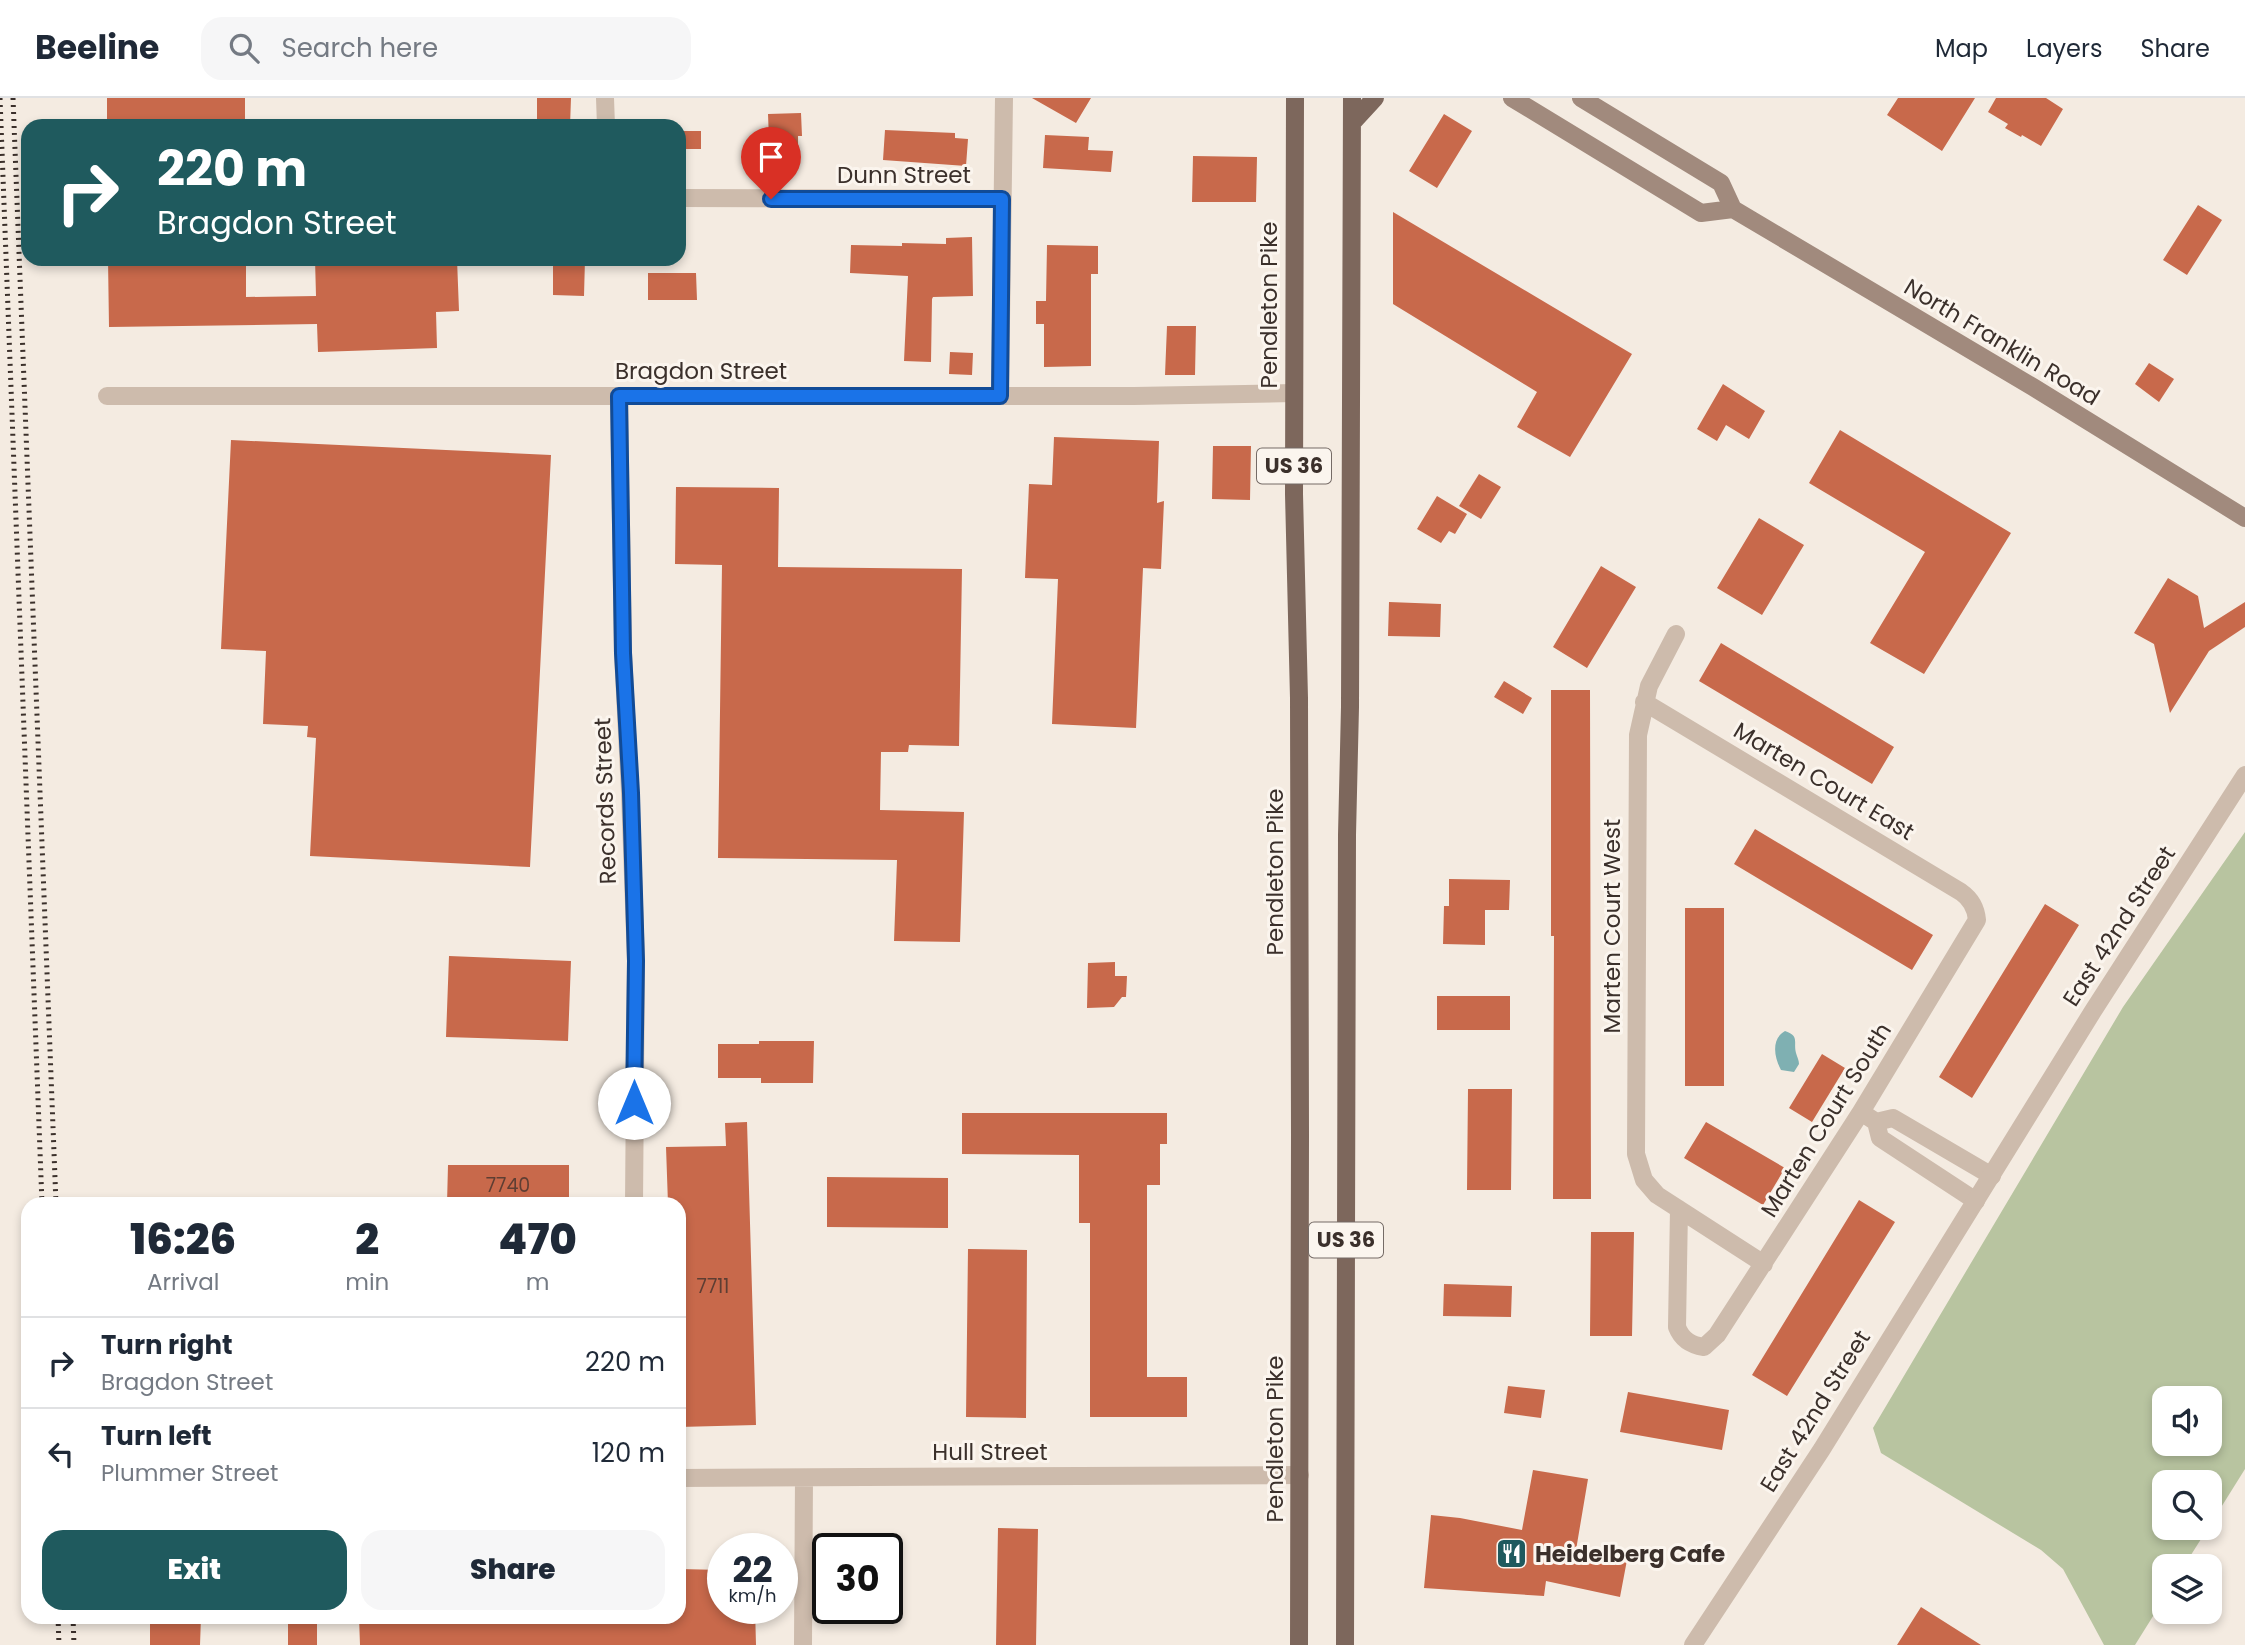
<!DOCTYPE html>
<html lang="en">
<head>
<meta charset="utf-8">
<style>
  body { margin:0; font-family:Poppins,sans-serif; background:#f6f6f7; color:#1f2937; height:100vh; display:flex; flex-direction:column; font-size:26px; white-space:nowrap }
  * { box-sizing:border-box; margin:0 }
  p { font-size:23px; color:#747a83 }
  .icon { flex:none; width:38px; height:38px; fill:none; stroke:currentColor; stroke-width:2; stroke-linecap:round; stroke-linejoin:round }
  .map { position:relative; flex:1; overflow:hidden }
  .sheet { position:absolute; left:21px; top:1099px; width:665px; height:427px; display:flex; flex-direction:column; background:#fff; border-radius:21px; box-shadow:0 4px 10px #0003 }
  .sheet>* { flex:none }
  .hud { position:absolute; left:21px; top:21px; width:665px; height:147px; border-radius:21px; box-shadow:0 4px 10px #0003; background:#1f5a5e; color:#fff; overflow:hidden }
  .fabs { position:absolute; left:2152px; top:1288px; display:grid; gap:14px }
  .fabs a { display:grid; place-items:center; width:70px; height:70px; border-radius:14px; background:#fff; box-shadow:0 4px 10px #0003; font-size:35px }
  .speed { position:absolute; left:707px; top:1435px; display:flex; gap:14px; font-size:35px; font-weight:700; text-align:center }
  .speed>* { display:grid; place-content:center; width:91px; height:91px; border-radius:50%; background:#fff; box-shadow:0 4px 10px #0003; line-height:1 }
  .speed small { font-size:18px; font-weight:400 }
  .speed .limit { border:4px solid #111; border-radius:10px; background:#fff; color:#111 }
  .pin { position:absolute; display:grid; place-items:center; width:60px; height:60px; color:#fff; margin:-72px -30px; border-radius:50% 50% 50% 0; rotate:-45deg; box-shadow:0 0 7px #0007 }
  .pin .icon { rotate:45deg }
  .me { position:absolute; width:77px; margin:-38px; rotate:0deg; stroke-linejoin:round; filter:drop-shadow(0 0 5px #0008) }
  .turn { display:flex; align-items:center; gap:24px; height:147px; padding:0 21px; font-size:32px }
  .turn .icon { width:91px; height:91px; stroke-width:2.5 }
  .turn b { display:block; font-size:49px; line-height:60px }
  .eta { display:flex; justify-content:space-evenly; align-items:center; height:119px; text-align:center }
  .eta b { font-size:42px; font-weight:800; line-height:49px }
  .primary-button { display:flex; gap:14px; margin-top:auto; padding:14px 21px }
  .primary-button a { flex:1; height:80px; border-radius:21px; background:#1f5a5e; color:#fff; font-size:28px; font-weight:800; line-height:80px; text-align:center }
  .primary-button a+a { background:#f6f6f7; color:#1f2937 }
  ul { padding:0; list-style:none }
  li { display:flex; align-items:center; gap:21px; height:91px; padding:0 21px; border-top:2px solid #e0e1e3 }
  li div { flex:1 }
  li b { display:block; font-size:26px }
  li em { font-style:normal }
  header { display:flex; align-items:center; gap:42px; box-sizing:border-box; height:98px; padding:0 35px; background:#fff; border-bottom:2px solid #e0e1e3 }
  header strong { font-size:33px }
  nav { display:flex; gap:38px; margin-inline-start:auto; font-size:24px }
  .search { width:490px; height:63px; background:#f6f6f7; display:flex; align-items:center; gap:18px; box-sizing:border-box; padding:0 24px; border-radius:21px; color:#747a83; font-size:26px }
  .map>svg:first-child { display:block }
</style>
</head>
<body>
<header>
<strong>Beeline</strong>
<div class="search"><svg class="icon" aria-label="search" viewBox="0 0 24 24"><circle cx="10" cy="10" r="6"/><path d="M15 15l6 6"/></svg>Search here</div>
<nav><a>Map</a><a>Layers</a><a>Share</a></nav>
</header>
<div class="map">
<svg width="2245" height="1547" viewBox="0 0 2245 1547">
  <rect width="100%" height="100%" fill="#f4ebe1"/>
  <path fill="#b8c4a0" fill-rule="evenodd" d="M2245,734V1371L2210,1427V1384H2165V1430H2208L2184,1468H2165V1499L2135,1547H2104L2063,1471L2041,1452L1881,1355L1873,1330L2123,909ZM2165,1300H2210V1346H2165Z"/>
  <path fill="#7fb0b2" d="M1785,933C1800,938 1793,944 1796,955C1797,959 1799,962 1799,966L1794,974L1781,972C1774,959 1771,941 1785,933Z"/>
  <path fill="#c8694b" d="M107,0H245V28H107Z
    M537,0H571L570,28H537Z
    M1032,0H1091L1076,25Z
    M1898,0H1975L1942,53L1887,17Z
    M1996,0H2046L2063,11L2041,48L2022,37L2021,39L2005,30L2008,26L1988,14Z
    M801,15L802,38H798V62L794,63V67L777,68V63H774L773,42H769L768,16Z
    M1444,16L1472,33L1437,90L1409,73Z
    M885,32L955,35V40L968,41L966,68L883,62Z
    M679,33H701V51H679Z
    M1045,37L1089,39L1088,52L1113,53L1111,74L1043,70Z
    M1193,58L1257,59L1256,104H1192Z
    M2198,107L2222,122L2187,177L2163,162Z
    M1393,114L1632,256L1570,359L1517,329L1537,294L1393,206Z
    M972,139L973,198L933,199L932,201L931,264L904,263L908,178L850,175L851,147L902,148V145L946,146V140Z
    M1047,147L1098,148V176H1091V268L1044,269V226H1036V203H1046Z
    M108,161H246V199L316,198L315,161H457L459,213L436,214L437,250L318,254L317,226L109,229Z
    M553,161H585L584,198L553,197Z
    M648,175H696L697,202H648Z
    M1167,228H1196L1195,277H1165Z
    M950,254L973,255L972,277L949,276Z
    M2149,265L2174,281L2159,304L2135,286Z
    M1723,286L1765,313L1749,341L1726,327L1717,343L1697,331Z
    M1840,332L2011,435L1924,576L1870,545L1925,454L1809,385Z
    M1054,339L1159,343L1157,405L1164,403L1161,471L1143,470L1136,630L1052,626L1058,481L1025,480L1029,386L1052,387Z
    M231,342L551,357L530,769L310,758L316,640L307,639L308,628L263,626L266,553L221,551Z
    M1213,348H1251L1250,402L1212,401Z
    M1479,376L1501,389L1481,421L1459,408Z
    M676,389L779,390L778,469L962,471L959,648L909,647L908,654H881L880,712L964,714L960,844L894,843L897,762L718,760L722,467L675,466Z
    M1437,398L1467,416L1455,436L1449,433L1441,445L1417,431Z
    M1759,420L1804,447L1762,517L1717,490Z
    M1601,468L1636,489L1587,570L1553,549Z
    M2168,480L2198,498L2204,530L2245,504V529L2209,553L2170,615L2154,546L2134,535Z
    M1389,504L1441,506L1440,539L1388,538Z
    M1721,545L1894,649L1872,686L1699,583Z
    M1504,583L1532,600L1523,616L1494,599Z
    M1551,592H1590L1591,1101H1553L1554,838H1551Z
    M1755,731L1933,837L1912,872L1734,766Z
    M1449,781L1510,782L1509,812H1485V847L1443,846L1444,808H1449Z
    M2045,806L2079,827L1972,1000L1939,979Z
    M1685,810H1724V988H1685Z
    M449,858L571,863L568,943L446,939Z
    M1115,864V878H1127L1126,899H1122L1114,909L1087,910L1088,865Z
    M1437,898H1510V932H1437Z
    M759,943H814L813,985H761V980H718V946H759Z
    M1822,956L1845,970L1812,1024L1789,1010Z
    M1468,991H1512L1511,1092H1467Z
    M962,1015H1167V1046H1160V1087H1147V1279H1187V1319H1090V1125H1079V1057L962,1056Z
    M747,1024L756,1327L679,1329V1106H668L666,1049L726,1048L725,1025Z
    M1706,1024L1785,1070L1763,1107L1684,1060Z
    M448,1067H569V1106H447Z
    M827,1079L948,1080V1130L827,1129Z
    M1859,1102L1895,1124L1787,1298L1752,1277Z
    M1591,1134H1634L1632,1238H1590Z
    M968,1151L1027,1152L1026,1320L966,1319Z
    M1444,1186L1512,1188L1511,1219L1443,1218Z
    M1508,1288L1545,1292L1541,1320L1504,1315Z
    M1628,1294L1729,1312L1722,1352L1620,1334Z
    M1533,1372L1588,1381L1576,1452L1627,1462L1620,1499L1546,1483L1544,1498L1424,1490L1431,1417L1460,1420L1522,1432Z
    M998,1430L1038,1431L1036,1547H996Z
    M679,1471L723,1472V1510H755L756,1547H360L359,1519H679Z
    M1921,1509L1981,1547H1897Z
    M150,1519H201L200,1547H150Z
    M288,1519H317V1547H288Z"/>
  <g fill="none" stroke-linecap="round" stroke-linejoin="round">
    <path stroke="#cdbbac" stroke-width="18" d="M605,0L606,28
      M679,100L1002,101
      M107,298H1134L1294,295
      M619,298L623,555L630,694L636,863L634,1106
      M1000,298L1004,0
      M1676,536L1649,588L1638,637L1636,1056L1644,1082L1657,1097L1764,1166
      M1644,604L1961,794C1971,801 1976,810 1977,822L1861,1014L1717,1237L1704,1249C1691,1247 1682,1242 1677,1229L1679,1111
      M1861,1014L1876,1024L1880,1040L1976,1103
      M1876,1024L1893,1020L1992,1078
      M679,1380L1300,1377
      M803,1547L804,1380"/>
    <path stroke="#cdbbac" stroke-width="18" d="M1693,1547L1822,1351L2093,913L2245,677"/>
    <path stroke="#a18a7d" stroke-width="18" d="M1512,0L1701,115L1733,111
      M1581,0L1721,85L1733,111L2033,289L2245,420"/>
    <path stroke="#7d675c" stroke-width="18" d="M1295,0L1294,396L1299,600L1300,1036L1299,1547
      M1352,25L1375,0
      M1345,1547L1347,737L1350,609L1352,0"/>
    <path stroke="#3b302b" stroke-width="5" stroke-dasharray="2 5" stroke-linecap="butt" d="M0,0L42,1106
      M13,0L56,1106
      M58,1519L59,1547
      M73,1519L74,1547"/>
  </g>
  <g fill="none" stroke-linecap="round" stroke-linejoin="round">
    <defs>
      <path id="route" d="M634,1005L636,863L631,695L623,555L619,298H1000L1002,101H771"/>
    </defs>
    <use href="#route" stroke="#114b97" stroke-width="18"/>
    <use href="#route" stroke="#1a73e8" stroke-width="12"/>
  </g>
  <defs>
    <symbol id="restaurant-square" viewBox="-11 -11 22 22"><rect x="-9" y="-9" width="18" height="18" rx="4" fill="#1f5a5e" stroke="#fbf5ee"/><path d="M-5-6h1v4h1v-4h1v4h1v-4h1v5L-1.5 .5V6h-2V.5L-5-1ZM5-6V6H3V1.5H1.5Q1.5-4 5-6Z" fill="#fff"/></symbol>
  </defs>
  <g fill-rule="evenodd">
    <use href="#restaurant-square" x="1494" y="1438" width="35" height="35"/>
  </g>
  <g text-anchor="middle" stroke-width="6" stroke-linejoin="round" paint-order="stroke">
    <g font-size="19" fill="#5e3e33">
      <text x="508" y="1094">7740</text>
      <text x="713" y="1195">7711</text>
    </g>
    <g fill="#fbf5ee" stroke="#756b66" stroke-width="2">
      <rect x="1257" y="350.5" width="74" height="35" rx="5"/>
      <rect x="1309" y="1124.5" width="74" height="35" rx="5"/>
    </g>
    <g font-size="21" font-weight="bold" fill="#3b302b">
      <text x="1294" y="375">US 36</text>
      <text x="1346" y="1149">US 36</text>
    </g>
    <g font-size="23" fill="#3b302b" stroke="#fbf5ee">
      <text x="904" y="85">Dunn Street</text>
      <text transform="translate(1269 207) rotate(-90)" y="8">Pendleton Pike</text>
      <text transform="translate(2002 244) rotate(31)" y="8">North Franklin Road</text>
      <text x="701" y="281">Bragdon Street</text>
      <text transform="translate(1824 683) rotate(31)" y="8">Marten Court East</text>
      <text transform="translate(605 703) rotate(-92)" y="8">Records Street</text>
      <text transform="translate(1275 774) rotate(-90)" y="8">Pendleton Pike</text>
      <text transform="translate(1612 828) rotate(-90)" y="8">Marten Court West</text>
      <text transform="translate(2119 828) rotate(-57)" y="8">East 42nd Street</text>
      <text transform="translate(1826 1022) rotate(-58)" y="8">Marten Court South</text>
      <text transform="translate(1815 1313) rotate(-58)" y="8">East 42nd Street</text>
      <text transform="translate(1275 1341) rotate(-90)" y="8">Pendleton Pike</text>
      <text x="990" y="1362">Hull Street</text>
    </g>
    <g font-size="23" font-weight="bold" fill="#3b302b" stroke="#fbf5ee" text-anchor="start">
      <text x="1535" y="1464">Heidelberg Cafe</text>
    </g>
  </g>
</svg>
<div class="fabs">
<a><svg class="icon" aria-label="sound" viewBox="0 0 24 24"><path d="M4 9h4l5-4v14l-5-4H4zM17 9q2 3 0 6"/></svg></a>
<a><svg class="icon" aria-label="search" viewBox="0 0 24 24"><circle cx="10" cy="10" r="6"/><path d="M15 15l6 6"/></svg></a>
<a><svg class="icon" aria-label="layers" viewBox="0 0 24 24"><path d="M12 4l9 5-9 5-9-5zM3 14l9 5 9-5"/></svg></a>
</div>
<div class="speed"><div>22<small>km/h</small></div><div class="limit">30</div></div>
<div class="pin" style="left:771px;top:101px;background:#d93025"><svg class="icon" aria-label="arrive" viewBox="0 0 24 24"><path d="M6 21V4h12l-3 4 3 4H6"/></svg></div>
<svg class="me" style="left:634px;top:1005px" viewBox="-20 -20 40 40"><circle r="19" fill="#fff"/><path d="M0-13L10 11 0 6-10 11z" fill="#1a73e8"/></svg>
<div class="hud">
<div class="turn"><svg class="icon" aria-label="right" viewBox="0 0 24 24"><path d="M7 20v-9h11M14 6l5 5-5 5"/></svg><div><b>220 m</b>Bragdon Street</div></div>
</div>
<section class="sheet">
<div class="eta">
<div><b>16:26</b><p>Arrival</p></div>
<div><b>2</b><p>min</p></div>
<div><b>470</b><p>m</p></div>
</div>
<ul>
<li><svg class="icon" aria-label="right" viewBox="0 0 24 24"><path d="M7 20v-9h11M14 6l5 5-5 5"/></svg><div><b>Turn right</b><p>Bragdon Street</p></div><em>220 m</em></li>
<li><svg class="icon" aria-label="left" viewBox="0 0 24 24"><path d="M17 20v-9H6M10 6l-5 5 5 5"/></svg><div><b>Turn left</b><p>Plummer Street</p></div><em>120 m</em></li>
</ul>
<div class="primary-button"><a>Exit</a><a>Share</a></div>
</section>
</div>
</body>
</html>
